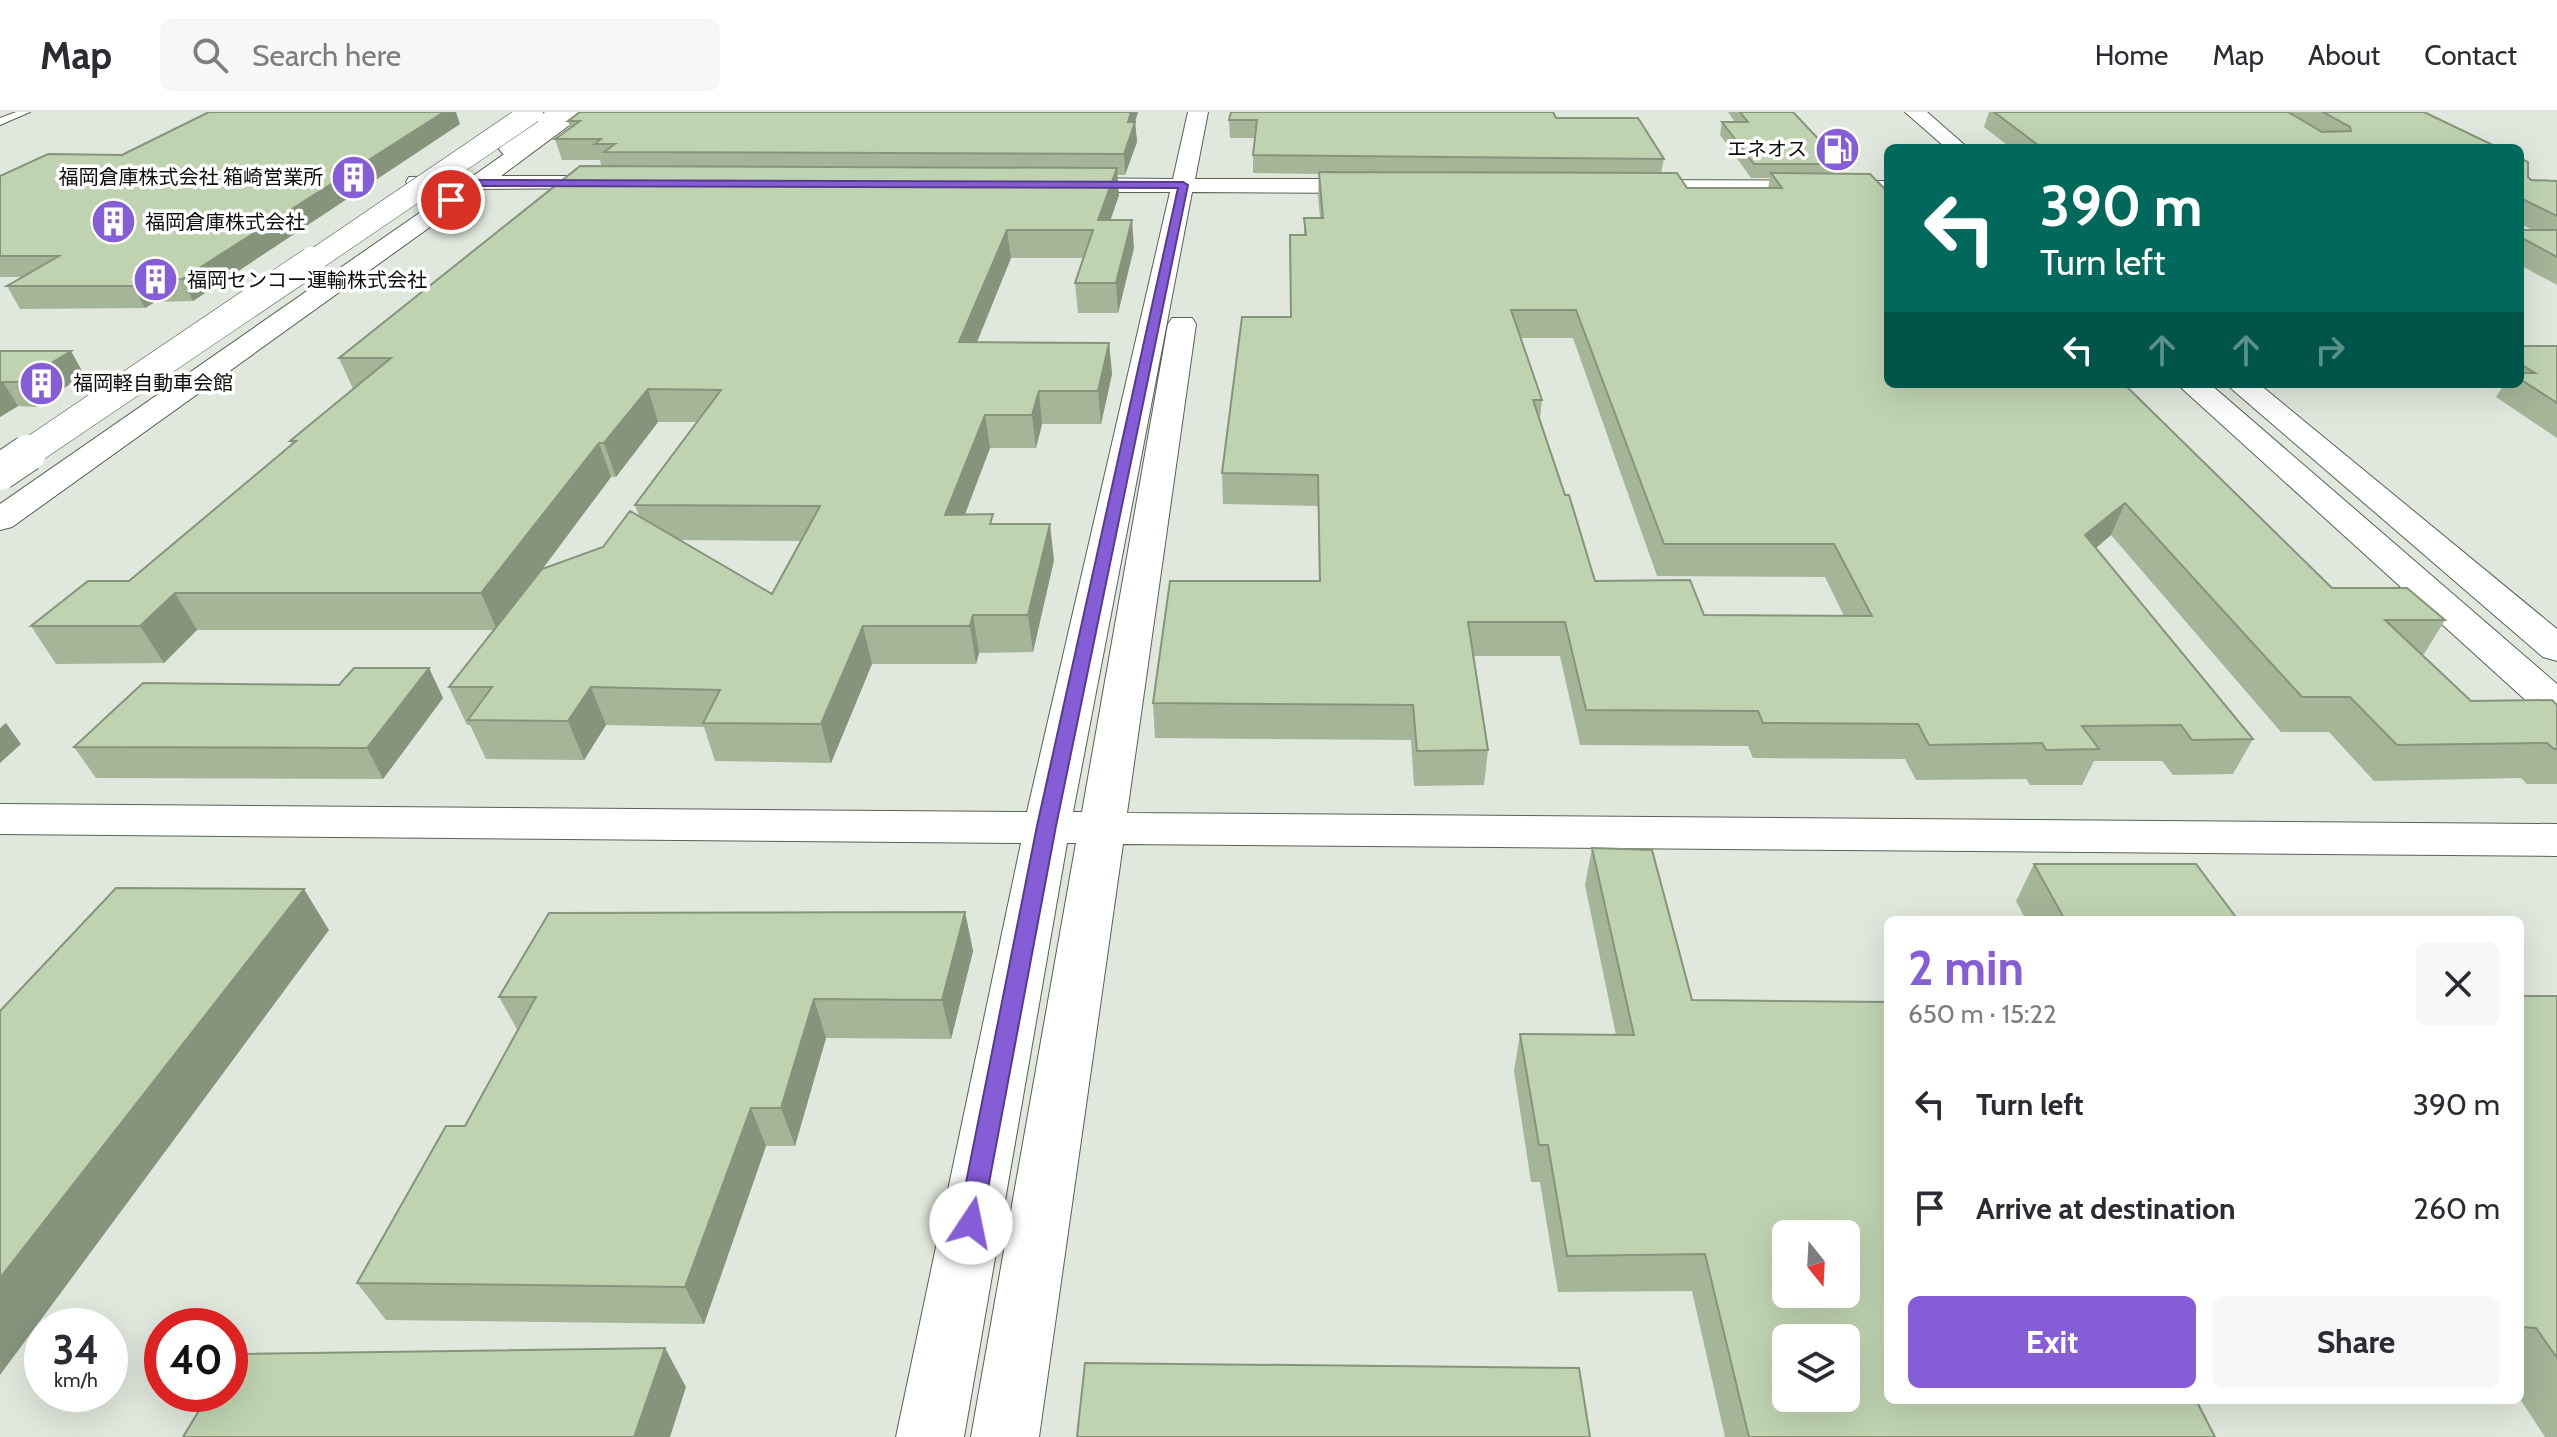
<!DOCTYPE html>
<html lang="en">
<head>
<meta charset="utf-8">
<style>
  body { margin:0; font-family:Cabin,"Noto Sans JP",sans-serif; background:#f7f7f7; color:#2b2b33; height:100vh; display:flex; flex-direction:column; font-size:30px; white-space:nowrap }
  * { box-sizing:border-box; margin:0 }
  p { font-size:26px; color:#7c7c81 }
  .icon { flex:none; width:44px; height:44px; fill:none; stroke:currentColor; stroke-width:2; stroke-linecap:round; stroke-linejoin:round }
  .map { position:relative; flex:1; overflow:hidden }
  .details { position:absolute; left:1884px; top:804px; width:640px; height:488px; display:flex; flex-direction:column; background:#fff; border-radius:12px; box-shadow:0 8px 32px #0002 }
  .details>* { flex:none }
  .top-card { position:absolute; left:1884px; top:32px; width:640px; height:244px; border-radius:12px; box-shadow:0 8px 32px #0002; background:#00695c; color:#fff; overflow:hidden }
  .needle { width:52px; rotate:162deg }
  .buttons { position:absolute; left:1772px; top:1108px; display:grid; gap:16px }
  .buttons a { display:grid; place-items:center; width:88px; height:88px; border-radius:12px; background:#fff; box-shadow:0 8px 32px #0002; font-size:40px }
  .speed { position:absolute; left:24px; top:1196px; display:flex; gap:16px; font-size:40px; font-weight:700; text-align:center }
  .speed>* { display:grid; place-content:center; width:104px; height:104px; border-radius:50%; background:#fff; box-shadow:0 8px 32px #0002; line-height:1 }
  .speed small { font-size:20px; font-weight:400 }
  .speed .limit { border:12px solid #d22; background:#fff; color:#111 }
  .pin { position:absolute; display:grid; place-items:center; width:68px; height:68px; color:#fff; margin:-34px; border:4px solid #fff; border-radius:50%; box-shadow:0 2px 8px #0007 }
  .me { position:absolute; width:88px; margin:-44px; rotate:11deg; stroke-linejoin:round; filter:drop-shadow(0 0 6px #0008) }
  .turn { display:flex; align-items:center; gap:28px; height:168px; padding:0 24px; font-size:36px }
  .turn .icon { width:104px; height:104px; stroke-width:2.5 }
  .turn b { display:block; font-size:56px; line-height:68px }
  .lanes { display:flex; align-items:center; height:76px; padding:0 24px; background:#0003; justify-content:center; gap:40px; direction:ltr }
  .lanes .off { opacity:.35 }
  .round { display:grid; place-items:center; flex:none; width:84px; height:84px; border-radius:12px; background:#f7f7f7 }
  .overview { display:flex; align-items:center; justify-content:space-between; height:136px; padding:0 24px }
  h1 { font-size:48px; font-weight:800; line-height:60px; color:#855dd7 }
  .button { display:flex; gap:16px; margin-top:auto; padding:16px 24px }
  .button a { flex:1; height:92px; border-radius:12px; background:#855dd7; color:#fff; font-size:32px; font-weight:800; line-height:92px; text-align:center }
  .button a+a { background:#f7f7f7; color:#2b2b33 }
  ul { padding:0; list-style:none }
  li { display:flex; align-items:center; gap:24px; height:104px; padding:0 24px }
  li div { flex:1 }
  li b { display:block; font-size:30px }
  li em { font-style:normal }
  header { display:flex; align-items:center; gap:48px; box-sizing:border-box; height:112px; padding:0 40px; background:#fff; border-bottom:2px solid #e1e1e2 }
  header strong { font-size:38px }
  nav { display:flex; gap:44px; margin-inline-start:auto; font-size:28px }
  .search { width:560px; height:72px; background:#f7f7f7; display:flex; align-items:center; gap:20px; box-sizing:border-box; padding:0 28px; border-radius:12px; color:#7c7c81; font-size:30px }
  .map>svg:first-child { display:block }
</style>
</head>
<body>
<header>
<strong>Map</strong>
<div class="search"><svg class="icon" aria-label="search" viewBox="0 0 24 24"><circle cx="10" cy="10" r="6"/><path d="M15 15l6 6"/></svg>Search here</div>
<nav><a>Home</a><a>Map</a><a>About</a><a>Contact</a></nav>
</header>
<div class="map">
<svg width="2557" height="1325" viewBox="0 0 2557 1325">
  <rect width="100%" height="100%" fill="#e0e7dc"/>
  <g fill="none" stroke-linecap="round" stroke-linejoin="round">
    <defs>
      <path id="service" d="M16,0H30L0,13V6Z"/>
      <path id="tertiary" d="M564,0H587L501,64H618L629,71L626,76L483,77L12,415L0,418V392L454,77L409,75L406,70L409,65L473,64Z
        M1188,0H1208L1195,67H1378L1389,74L1378,81L1192,80L1073,700H1082L1168,212L1172,206H1192L1196,212L1127,701L2557,712V744L1123,732L1039,1325H971L1076,731H1067L964,1325H896L1021,731L0,722V692L1027,700L1170,80H1059L1048,73L1059,66L1173,67Z
        M1905,0H1927L1968,36H1946Z
        M1627,68L1888,69V83L1619,80L1616,75Z
        M2177,272H2210L2557,572V607L2542,603Z
        M2226,272H2259L2557,517V549L2543,545Z"/>
      <path id="motorway" d="M545,0H567L523,36L527,42L524,46C514,49 505,46 499,37L502,33Z"/>
    </defs>
    <use href="#service" stroke="#5a6056" stroke-width="2"/>
    <use href="#tertiary" stroke="#5a6056" stroke-width="2"/>
    <use href="#motorway" stroke="#5a6056" stroke-width="2"/>
    <use href="#service" fill="#fff" fill-rule="evenodd"/>
    <use href="#tertiary" fill="#fff" fill-rule="evenodd"/>
    <use href="#motorway" fill="#fff" fill-rule="evenodd"/>
    <defs>
      <path id="motorway-bridge-far2" d="M310,151L532,0"/>
      <path id="motorway-bridge-far1" d="M25,343L312,149"/>
      <path id="motorway-bridge" d="M0,360L28,341"/>
    </defs>
    <use href="#motorway-bridge-far2" stroke="#5a6056" stroke-width="23" stroke-linecap="butt"/>
    <use href="#motorway-bridge-far1" stroke="#5a6056" stroke-width="29" stroke-linecap="butt"/>
    <use href="#motorway-bridge" stroke="#5a6056" stroke-width="38" stroke-linecap="butt"/>
    <use href="#motorway-bridge-far2" stroke="#fff" stroke-width="22"/>
    <use href="#motorway-bridge-far1" stroke="#fff" stroke-width="28"/>
    <use href="#motorway-bridge" stroke="#fff" stroke-width="36"/>
  </g>
  <path fill="#a4b598" fill-rule="evenodd" d="M580,0H1138L1135,10L1137,30L1125,63H1117L1119,83L1110,108L1134,136L1118,201H1078L1075,171L1083,146H1011L977,230L1109,231L1112,262L1101,312H1042L1036,336H990L965,403L994,412L1054,448L1033,540L979,541L976,552H872L831,651L715,649L704,615L606,613L584,648L486,647L470,613H467L449,575L493,518H197L164,551L56,552L31,514L129,469L292,333L290,329L353,277L339,246L609,54L608,53H601L600,48H562L555,27L570,16L568,9ZM658,310H697L635,393L639,404L603,435L542,457L611,365H616ZM680,428L801,429L772,482Z
    M1728,0H1793L1842,52L1840,62L1888,272L2332,476L2445,508L2424,542H2421L2471,589L2557,593V672H2527L2521,666L2374,669L2329,620H2281L2111,423L2096,436L2253,627L2233,662L2173,663L2162,649H2094L2082,673H2030L2026,667L1916,668L1905,647L1753,646L1748,634L1580,633L1560,544H1473L1488,638L1484,673L1414,674L1411,628L1155,626L1153,591L1319,469L1318,394L1223,392L1222,361L1290,205L1304,123V106H1320L1318,84L1319,62L1253,61V43L1255,26H1230L1229,8L1556,6L1664,47L1661,61L1687,76H1768L1770,66H1751L1720,23L1722,10H1735ZM1521,226H1573L1657,464L1825,465L1844,504L1704,503L1595,469L1565,383L1540,307L1542,288Z
    M1989,0H2424L2499,36H2011L1984,15Z
    M460,12L193,189L155,190L145,196L20,197L7,174L22,165H0V64L122,43Z
    M2520,46L2528,65L2531,68L2557,69V173L2520,153V118H2533L2520,112Z
    M2520,234H2557V326L2496,285L2503,274L2500,272H2520Z
    M0,239H71L84,263L35,295L18,294L0,305Z
    M429,556L443,586L383,667L96,666L74,635L339,573Z
    M1592,736L1692,888L1888,1288L2215,1325H1725L1692,1179L1558,1180L1540,1070H1531L1514,959L1520,922L1616,923L1585,773Z
    M2034,752L2238,808H2026L2016,789Z
    M965,800L973,839L951,927L826,926L795,1034H766L704,1212L386,1208L357,1171L465,1014L518,919L499,885Z
    M2520,884H2557V1325H2545L2520,1287Z"/>
  <path fill="#86947c" d="M444,0H456L460,12L193,189L182,167Z
    M1131,0H1138L1134,13L1135,10L1137,30L1125,63L1124,42L1128,10Z
    M1117,56L1119,83L1101,136L1098,108Z
    M1132,108L1134,136L1118,201L1116,171Z
    M1007,118L1011,146L964,262L959,230Z
    M143,168L155,190L145,196L133,174Z
    M1109,231L1112,262L1101,312L1098,279Z
    M71,239L84,263L35,295L20,270Z
    M3,270L18,294L0,305V271Z
    M648,277L658,310L616,365L604,331Z
    M1039,279L1042,312L1036,336L1032,303Z
    M985,303L990,336L951,438L945,403Z
    M599,331L611,365L497,518L481,481Z
    M2125,391L2111,423L2072,456L2085,423Z
    M1050,412L1054,448L1033,540L1028,503Z
    M175,481L197,518L164,551L140,514Z
    M973,503L979,541L976,552L970,514Z
    M863,514L872,552L831,651L821,612Z
    M429,556L443,586L383,667L367,636Z
    M591,575L606,613L584,648L568,609Z
    M6,611L21,632L0,651V616Z
    M304,777L329,818L0,1263V1166Z
    M965,800L973,839L951,927L942,888Z
    M814,887L826,926L795,1034L781,996Z
    M751,996L766,1034L704,1212L685,1175Z
    M665,1236L686,1275L670,1325H634Z"/>
  <path fill="#bfd3b1" stroke="#86947c" stroke-width="2" fill-rule="evenodd" d="M209,0H444L182,167L143,168L133,174H7L59,144H0V64L48,42L122,43Z
    M580,0H1131L1128,10H1135L1124,42L604,40L615,32H595L601,27H555L580,9H568Z
    M1231,0H1553L1556,6H1638L1664,47L1253,43L1257,8H1229Z
    M1740,0H1793L1842,52H1754L1722,10H1748Z
    M1994,0H2288L2322,20L2351,19L2350,15L2323,0H2424L2499,36H2042Z
    M2520,46L2528,50V65L2531,68L2557,69V104L2520,86Z
    M580,54L1117,56L1098,108H1132L1116,171H1075L1093,118H1007L959,230L1109,231L1098,279H1039L1032,303H985L945,403L993,402L990,412H1050L1028,503H973L970,514H863L821,612L703,611L720,578L591,575L568,609L468,608L492,575H449L542,457L603,435L630,399L772,482L820,394L635,393L721,278L648,277L604,331H599L481,481H175L140,514H31L88,469H129L296,329H290L391,246H339Z
    M1319,60L1677,61L1687,76H1782L1771,61L1870,62L1888,80V272H2124L2332,476H2407L2445,508H2385L2471,589L2552,588L2557,593V637H2554L2547,631L2397,633L2350,585H2302L2125,391L2085,423L2253,627L2192,628L2181,613L2082,614L2099,637L2046,638L2042,631L1929,633L1918,612L1763,611L1758,599L1586,598L1565,510H1468L1488,638L1417,639L1413,593L1153,591L1170,469H1320L1318,363L1222,361L1242,205H1291L1290,123H1306L1304,106H1323ZM1511,198H1576L1664,432H1834L1872,504L1704,503L1690,468L1595,469L1569,383H1565L1533,288H1542Z
    M2520,118H2557V145L2520,125Z
    M2520,234H2557V291L2520,267V261H2535L2520,252Z
    M0,239H71L20,270H3L0,271Z
    M354,556H429L367,636L74,635L143,571L339,573Z
    M1592,736L1652,738L1692,888L1888,890V1288H2196L2215,1325H1749L1705,1142L1567,1144L1548,1033H1539L1520,922L1634,923ZM1786,1122H1846V1182H1786ZM1786,1226H1846V1286H1786Z
    M2034,752H2196L2238,808H2065Z
    M116,776L304,777L0,1166V899Z
    M965,800L942,888L814,887L781,996H751L685,1175L357,1171L446,1014H465L536,885H499L549,801Z
    M2520,884H2557V1246L2536,1216L2520,1215Z
    M665,1236L634,1325H183L209,1282H230V1246L233,1242Z
    M1085,1251L1579,1256L1590,1325H1077Z"/>
  <path fill="#855dd7" stroke="#563c8c" stroke-width="2" d="M477,68L1183,70L1188,73L1056,714L980,1119L971,1122L962,1119L958,1111L1037,714L1178,76L479,74L454,90L446,88Z"/>
  <defs>
    <symbol id="fuel-disc" viewBox="-11 -11 22 22"><circle r="9.5" fill="#855dd7" stroke="#fff"/><path d="M-5.5-6h7V0h2V4h1.3V-2.5L3-4.5l.8-.8L6-3V5H2.5V1h-1V6h-7ZM-4.2-4.7v3.2H.2V-4.7Z" fill="#fff"/></symbol>
    <symbol id="building-disc" viewBox="-11 -11 22 22"><circle r="9.5" fill="#855dd7" stroke="#fff"/><path d="M-4-6H4V6H1V3H-1V6H-4ZM-2.5-4.3h1.7v1.8h-1.7ZM.8-4.3h1.7v1.8H.8ZM-2.5-1h1.7V.8h-1.7ZM.8-1h1.7V.8H.8Z" fill="#fff"/></symbol>
  </defs>
  <g fill-rule="evenodd">
    <use href="#fuel-disc" x="1812" y="12" width="51" height="51"/>
    <use href="#building-disc" x="328" y="40" width="51" height="51"/>
    <use href="#building-disc" x="88" y="84" width="51" height="51"/>
    <use href="#building-disc" x="130" y="142" width="51" height="51"/>
    <use href="#building-disc" x="16" y="246" width="51" height="51"/>
  </g>
  <g text-anchor="middle" stroke-width="7" stroke-linejoin="round" paint-order="stroke">
    <g font-size="20" fill="#0b0d09" stroke="#fff" text-anchor="start">
      <text x="1807" y="44" text-anchor="end">エネオス</text>
      <text x="323" y="72" text-anchor="end">福岡倉庫株式会社 箱崎営業所</text>
      <text x="145" y="117">福岡倉庫株式会社</text>
      <text x="187" y="175">福岡センコー運輸株式会社</text>
      <text x="73" y="278">福岡軽自動車会館</text>
    </g>
  </g>
</svg>
<div class="buttons">
<a><svg class="needle" viewBox="-14 -14 28 28"><path d="M0-13l5 13h-10z" fill="#e53935"/><path d="M0 13l5-13h-10z" fill="#7c7c81"/></svg></a>
<a><svg class="icon" aria-label="layers" viewBox="0 0 24 24"><path d="M12 4l9 5-9 5-9-5zM3 14l9 5 9-5"/></svg></a>
</div>
<div class="speed"><div>34<small>km/h</small></div><div class="limit">40</div></div>
<div class="pin" style="left:451px;top:88px;background:#d93025"><svg class="icon" aria-label="arrive" viewBox="0 0 24 24"><path d="M6 21V4h12l-3 4 3 4H6"/></svg></div>
<svg class="me" style="left:971px;top:1111px" viewBox="-20 -20 40 40"><circle r="19" fill="#fff"/><path d="M0-13L10 11 0 6-10 11z" fill="#855dd7"/></svg>
<div class="top-card">
<div class="turn"><svg class="icon" aria-label="left" viewBox="0 0 24 24"><path d="M17 20v-9H6M10 6l-5 5 5 5"/></svg><div><b>390 m</b>Turn left</div></div>
<div class="lanes"><svg class="icon" aria-label="left" viewBox="0 0 24 24"><path d="M17 20v-9H6M10 6l-5 5 5 5"/></svg><svg class="icon off" aria-label="ahead" viewBox="0 0 24 24"><path d="M12 20V5M6 11l6-6 6 6"/></svg><svg class="icon off" aria-label="ahead" viewBox="0 0 24 24"><path d="M12 20V5M6 11l6-6 6 6"/></svg><svg class="icon off" aria-label="right" viewBox="0 0 24 24"><path d="M7 20v-9h11M14 6l5 5-5 5"/></svg></div>
</div>
<section class="details">
<div class="overview"><div><h1>2 min</h1><p>650 m · 15:22</p></div><a class="round"><svg class="icon" aria-label="close" viewBox="0 0 24 24"><path d="M6 6l12 12M18 6L6 18"/></svg></a></div>
<ul>
<li><svg class="icon" aria-label="left" viewBox="0 0 24 24"><path d="M17 20v-9H6M10 6l-5 5 5 5"/></svg><div><b>Turn left</b></div><em>390 m</em></li>
<li><svg class="icon" aria-label="arrive" viewBox="0 0 24 24"><path d="M6 21V4h12l-3 4 3 4H6"/></svg><div><b>Arrive at destination</b></div><em>260 m</em></li>
</ul>
<div class="button"><a>Exit</a><a>Share</a></div>
</section>
</div>
</body>
</html>
